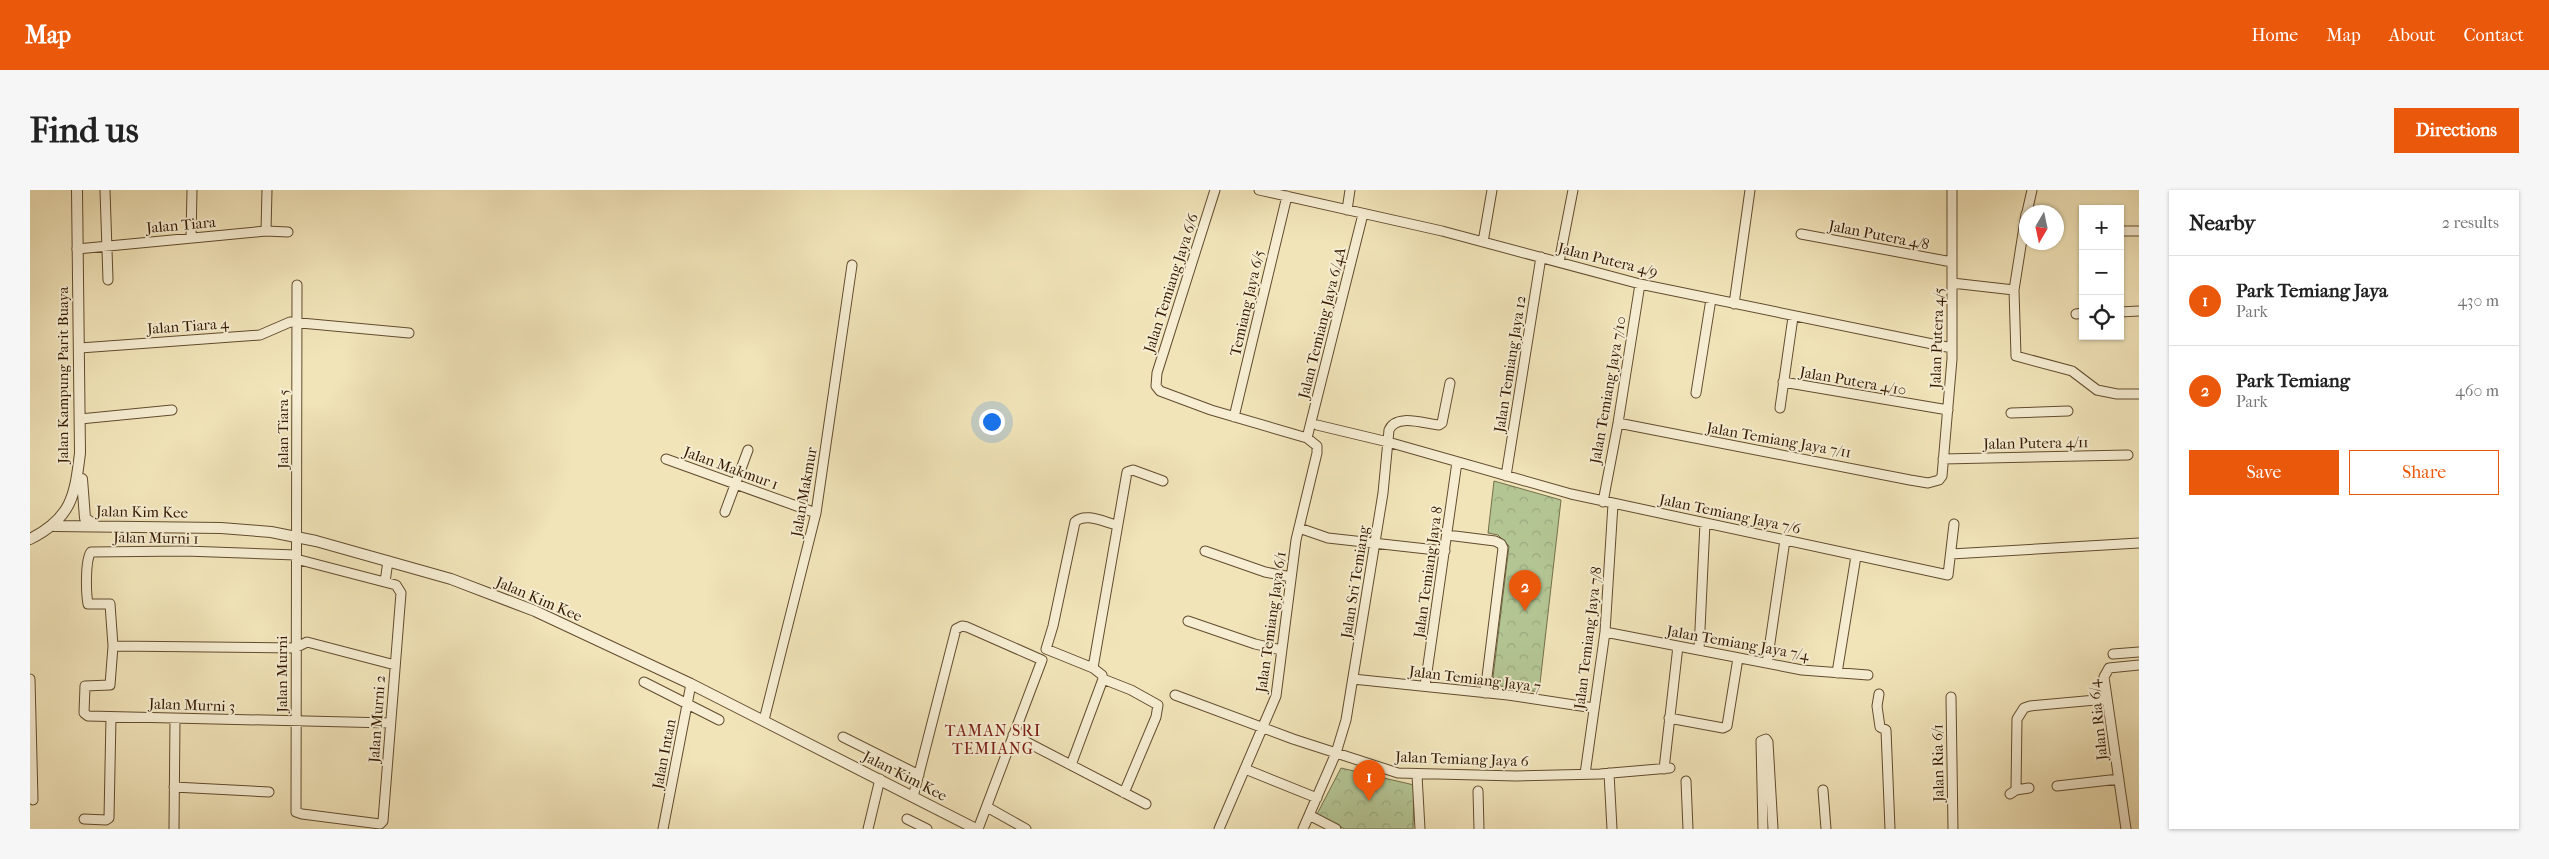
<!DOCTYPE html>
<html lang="en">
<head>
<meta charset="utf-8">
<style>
	body { margin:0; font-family:"IM FELL French Canon",serif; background:#f6f6f6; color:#222 }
	.controls { position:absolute; right:15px; top:15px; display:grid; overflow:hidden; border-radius:0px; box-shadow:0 1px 4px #0004 }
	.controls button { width:45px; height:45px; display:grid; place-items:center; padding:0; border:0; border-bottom:1px solid #e0e0e0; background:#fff; color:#222; font:25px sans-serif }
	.compass { position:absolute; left:1989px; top:15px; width:45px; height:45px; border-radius:50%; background:#fff; box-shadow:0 1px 4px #0004; rotate:189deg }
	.you { position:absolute; left:961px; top:231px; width:18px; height:18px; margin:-12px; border:4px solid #fff; border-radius:50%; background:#1a73e8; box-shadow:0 0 0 8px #1a73e833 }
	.badge { display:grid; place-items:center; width:32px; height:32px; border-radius:50%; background:#ea580c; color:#fff; font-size:16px; font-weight:700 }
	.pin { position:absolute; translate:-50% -41px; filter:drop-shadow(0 1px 2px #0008) }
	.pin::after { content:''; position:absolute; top:26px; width:18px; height:15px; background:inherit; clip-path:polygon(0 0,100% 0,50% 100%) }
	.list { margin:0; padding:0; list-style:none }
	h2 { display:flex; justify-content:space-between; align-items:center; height:65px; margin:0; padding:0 20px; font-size:21px }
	h2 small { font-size:16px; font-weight:400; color:#767676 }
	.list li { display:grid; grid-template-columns:32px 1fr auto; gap:15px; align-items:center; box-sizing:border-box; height:90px; padding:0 20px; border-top:1px solid #e0e0e0 }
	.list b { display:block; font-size:19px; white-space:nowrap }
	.list p { margin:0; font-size:16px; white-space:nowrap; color:#767676 }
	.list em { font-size:16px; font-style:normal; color:#767676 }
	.actions { display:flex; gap:10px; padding:15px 20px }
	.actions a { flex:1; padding:11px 0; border:1px solid #ea580c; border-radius:0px; text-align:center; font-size:18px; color:#ea580c }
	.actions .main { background:#ea580c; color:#fff }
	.icon { flex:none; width:28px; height:28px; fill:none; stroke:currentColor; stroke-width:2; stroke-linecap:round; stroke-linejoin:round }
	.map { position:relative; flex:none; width:2109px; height:639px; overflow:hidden; border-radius:0px }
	header { display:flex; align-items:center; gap:30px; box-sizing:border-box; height:70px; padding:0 25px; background:#ea580c; color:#fff }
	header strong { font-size:24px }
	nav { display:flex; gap:28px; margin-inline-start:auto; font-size:18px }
	.intro { display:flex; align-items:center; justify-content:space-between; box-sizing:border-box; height:120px; padding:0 30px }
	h1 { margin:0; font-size:35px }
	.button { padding:12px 22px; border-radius:0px; background:#ea580c; color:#fff; font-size:18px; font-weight:700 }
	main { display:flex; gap:30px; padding:0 30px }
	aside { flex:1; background:#fff; border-radius:0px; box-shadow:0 1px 4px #0004 }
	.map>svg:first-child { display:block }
</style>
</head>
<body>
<header>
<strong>Map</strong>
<nav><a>Home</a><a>Map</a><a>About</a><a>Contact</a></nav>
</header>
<div class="intro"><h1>Find us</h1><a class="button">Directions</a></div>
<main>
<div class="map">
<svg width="2109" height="639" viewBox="0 0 2109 639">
	<defs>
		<pattern id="forest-crowns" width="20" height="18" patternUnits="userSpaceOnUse" patternTransform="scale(1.25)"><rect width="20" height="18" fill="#b4c594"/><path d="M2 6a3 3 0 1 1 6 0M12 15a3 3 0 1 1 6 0" fill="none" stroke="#9ba97e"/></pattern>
	</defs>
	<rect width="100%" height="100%" fill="#f1e4b9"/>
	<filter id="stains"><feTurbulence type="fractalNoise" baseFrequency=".004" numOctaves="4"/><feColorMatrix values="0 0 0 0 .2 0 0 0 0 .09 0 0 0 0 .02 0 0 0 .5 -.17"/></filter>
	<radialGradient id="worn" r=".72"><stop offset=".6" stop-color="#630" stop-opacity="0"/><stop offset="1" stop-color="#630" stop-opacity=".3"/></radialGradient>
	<path fill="url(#forest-crowns)" stroke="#746f4a" d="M 1464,291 L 1531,310 L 1509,502 L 1470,496 L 1463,487 L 1479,356 L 1468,345 L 1458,343 Z
		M 1311,578 L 1384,595 L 1383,639 L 1315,639 L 1286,626 Z"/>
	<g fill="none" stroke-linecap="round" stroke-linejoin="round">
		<defs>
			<path id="minor" d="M 75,0 L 78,90
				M 1185,0 L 1127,183 L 1126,196 L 1130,201 L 1181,220 L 1277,248 L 1287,256 L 1287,263 L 1266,350 L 1246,506 L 1189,639
				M 1229,0 L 1412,41 L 1610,94 L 1922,158
				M 1317,20 L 1320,0
				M 1997,22 L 2002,0
				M 1996,24 L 1984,100 L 1986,166 L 2042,181 L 2067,200 L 2087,204 L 2109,204
				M 236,41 L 237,0
				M 2090,41 L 2109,41
				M 1771,44 L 1922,72
				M 161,48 L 162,0
				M 1453,52 L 1462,0
				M 47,59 L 236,41 L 258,42
				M 1529,72 L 1543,0
				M 1922,93 L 1984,100
				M 1704,114 L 1720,0
				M 2090,122 L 2109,121
				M 2046,124 L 2053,123
				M 50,158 L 230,145 L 260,132 L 379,143
				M 1753,192 L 1918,220
				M 1666,203 L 1681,109
				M 1750,218 L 1763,127
				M 1981,223 L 2038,221
				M 1204,227 L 1257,6
				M 50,229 L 142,220
				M 1588,233 L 1880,290 L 1898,293 L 1909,290 L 1912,286 L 1922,169 L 1922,0
				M 1287,235 L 1358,252 L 1541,304 L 1918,385 L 1924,334
				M 1277,248 L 1333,24
				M 636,269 L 786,323
				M 1913,269 L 2098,265
				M 1476,286 L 1511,67
				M 1573,312 L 1588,233 L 1610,94
				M 695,322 L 718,260
				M 1269,338 L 1298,348 L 1415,361
				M 1417,345 L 1465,351 L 1471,354 L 1473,358 L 1455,503
				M 1175,361 L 1235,382 L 1261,387
				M 1921,364 L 2109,353
				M 266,365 L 155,361 L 61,362 C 55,370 56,403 58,414 L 80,414 L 83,456 L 80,495 L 55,496 L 54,523 L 58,526 L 360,533
				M 266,369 L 366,395 L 371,403 L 353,631 L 350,634 L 272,624 L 266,622 L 267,95
				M 355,392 L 358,371
				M 1158,431 L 1225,454 L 1251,460
				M 1575,442 L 1772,480 L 1838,485
				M 83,456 L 265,458 L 277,452 L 365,475
				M 1669,460 L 1675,333
				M 2083,464 L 2109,462
				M 1737,473 L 1755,350
				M 1063,478 L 1016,459 L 1023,436 L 1045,332 C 1055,322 1074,332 1087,335
				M 1807,483 L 1826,366
				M 0,489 L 3,610
				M 1073,489 L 1072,485 L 1063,478 L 1064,472 L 1097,282 L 1103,280 L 1133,291
				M 1073,489 L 1101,500 L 1128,515 L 1126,527 L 1094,603
				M 1323,489 L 1478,505 L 1564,518
				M 614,492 L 689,530
				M 1395,496 L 1427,272
				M 1849,504 L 1847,516 L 1850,537 L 1856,540 L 1860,639
				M 1145,505 L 1263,549 L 1368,583 L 1486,586 L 1570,584 L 1640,578
				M 1921,507 L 1923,639
				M 1639,528 L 1693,538 L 1697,536 L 1708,468
				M 734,530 L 786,323 L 822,75
				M 983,545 L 1116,614
				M 813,547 L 889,585
				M 1041,575 L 1073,489
				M 1215,579 L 1287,608
				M 1634,579 L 1648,456
				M 1579,583 L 1582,639
				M 1555,584 L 1575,442 L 1583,314
				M 1387,585 L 1390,639
				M 1656,591 L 1658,639
				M 2027,596 L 2089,589
				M 144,597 L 239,602
				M 1793,600 L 1796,639
				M 1986,600 L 1987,529 L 1994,518 L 2000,516 L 2077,509
				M 1448,601 L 1449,639
				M 1980,604 L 1986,600 L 1999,598
				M 883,607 L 926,439 L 932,436 L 937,437 L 1012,470 L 948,639
				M 957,617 L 996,639
				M 1279,625 L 1306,639
				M 54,629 L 76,630 L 79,628 L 81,527
				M 877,629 L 897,639
				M 144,639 L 145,529
				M 633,639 L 661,494
				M 838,639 L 850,589
				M 1273,639 L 1306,563 L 1316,530 L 1353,303 L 1359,240 C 1366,223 1395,234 1409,235 L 1412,233 L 1420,193
				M 1733,639 L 1731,551 L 1736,549 L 1738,552 L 1743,639
				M 2096,639 L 2074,487 L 2079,478 L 2109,475"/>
			<path id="tertiary" d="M 52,289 L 55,328 L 66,336
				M 24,336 L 191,338 L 241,342 L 286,351 L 421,389 L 505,421 L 661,494 L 946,639
				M 0,349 C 42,328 45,305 50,263 L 47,0"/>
		</defs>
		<use href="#minor" stroke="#624c2e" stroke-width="11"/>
		<use href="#tertiary" stroke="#624c2e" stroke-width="12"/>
		<use href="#minor" stroke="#f6edd2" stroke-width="9"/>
		<use href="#tertiary" stroke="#f6edd2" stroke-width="10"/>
	</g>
	<g text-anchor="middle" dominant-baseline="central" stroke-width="4" stroke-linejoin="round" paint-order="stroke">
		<g font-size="15" fill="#331900" stroke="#f6edd2">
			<text transform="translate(151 35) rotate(-5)">Jalan Tiara</text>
			<text transform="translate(1849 45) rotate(11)">Jalan Putera 4/8</text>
			<text transform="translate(1578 70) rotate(14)">Jalan Putera 4/9</text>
			<text transform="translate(1141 93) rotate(-72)">Jalan Temiang Jaya 6/6</text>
			<text transform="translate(1217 113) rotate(-77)">Temiang Jaya 6/5</text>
			<text transform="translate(1292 133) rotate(-76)">Jalan Temiang Jaya 6/4A</text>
			<text transform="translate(158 136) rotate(-4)">Jalan Tiara 4</text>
			<text transform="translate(1907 148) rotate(-88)">Jalan Putera 4/5</text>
			<text transform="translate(1480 174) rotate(-81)">Jalan Temiang Jaya 12</text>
			<text transform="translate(33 185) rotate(-90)">Jalan Kampung Parit Buaya</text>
			<text transform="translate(1823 191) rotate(10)">Jalan Putera 4/10</text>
			<text transform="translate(1578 200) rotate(-80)">Jalan Temiang Jaya 7/10</text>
			<text transform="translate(253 239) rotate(-90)">Jalan Tiara 5</text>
			<text transform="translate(1749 250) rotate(10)">Jalan Temiang Jaya 7/11</text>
			<text transform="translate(2006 253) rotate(-1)">Jalan Putera 4/11</text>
			<text transform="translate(701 278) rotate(20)">Jalan Makmur 1</text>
			<text transform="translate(774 302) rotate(-80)">Jalan Makmur</text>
			<text transform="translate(112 322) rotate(1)">Jalan Kim Kee</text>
			<text transform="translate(1700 324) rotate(12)">Jalan Temiang Jaya 7/6</text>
			<text transform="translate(126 348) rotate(1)">Jalan Murni 1</text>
			<text transform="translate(1398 382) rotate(-82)">Jalan Temiang Jaya 8</text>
			<text transform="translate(1325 392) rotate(-81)">Jalan Sri Temiang</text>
			<text transform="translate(509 409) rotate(23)">Jalan Kim Kee</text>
			<text transform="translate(1241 432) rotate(-82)">Jalan Temiang Jaya 6/1</text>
			<text transform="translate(1558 448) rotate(-83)">Jalan Temiang Jaya 7/8</text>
			<text transform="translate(1708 453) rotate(10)">Jalan Temiang Jaya 7/4</text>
			<text transform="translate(252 484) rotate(-90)">Jalan Murni</text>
			<text transform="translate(1445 489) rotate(7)">Jalan Temiang Jaya 7</text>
			<text transform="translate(162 515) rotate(2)">Jalan Murni 3</text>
			<text transform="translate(347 529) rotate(-86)">Jalan Murni 2</text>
			<text transform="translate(2068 530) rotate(-96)">Jalan Ria 6/4</text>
			<text transform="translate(634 564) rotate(-79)">Jalan Intan</text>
			<text transform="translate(1432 569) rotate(2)">Jalan Temiang Jaya 6</text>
			<text transform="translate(1908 573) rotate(-91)">Jalan Ria 6/1</text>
			<text transform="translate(875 586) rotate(27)">Jalan Kim Kee</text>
		</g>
		<g font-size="16" letter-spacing="1" fill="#7a1f14" stroke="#f6edd2">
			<text x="963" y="540">TAMAN SRI<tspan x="963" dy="18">TEMIANG</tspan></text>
		</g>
	</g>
	<rect width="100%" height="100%" filter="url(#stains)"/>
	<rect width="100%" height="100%" fill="url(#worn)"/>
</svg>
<div class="controls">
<button>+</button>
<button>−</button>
<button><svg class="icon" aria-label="locate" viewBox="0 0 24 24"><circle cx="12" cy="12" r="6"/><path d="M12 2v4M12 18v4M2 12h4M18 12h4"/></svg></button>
</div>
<svg class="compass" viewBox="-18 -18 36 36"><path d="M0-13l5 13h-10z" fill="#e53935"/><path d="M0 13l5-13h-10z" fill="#767676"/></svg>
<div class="you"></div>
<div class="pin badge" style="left:1339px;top:611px">1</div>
<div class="pin badge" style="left:1495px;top:421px">2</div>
</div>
<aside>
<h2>Nearby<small>2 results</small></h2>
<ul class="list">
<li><span class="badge">1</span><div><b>Park Temiang Jaya</b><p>Park</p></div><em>430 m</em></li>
<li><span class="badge">2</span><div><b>Park Temiang</b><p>Park</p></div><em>460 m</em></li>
</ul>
<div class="actions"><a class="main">Save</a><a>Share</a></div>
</aside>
</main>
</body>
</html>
